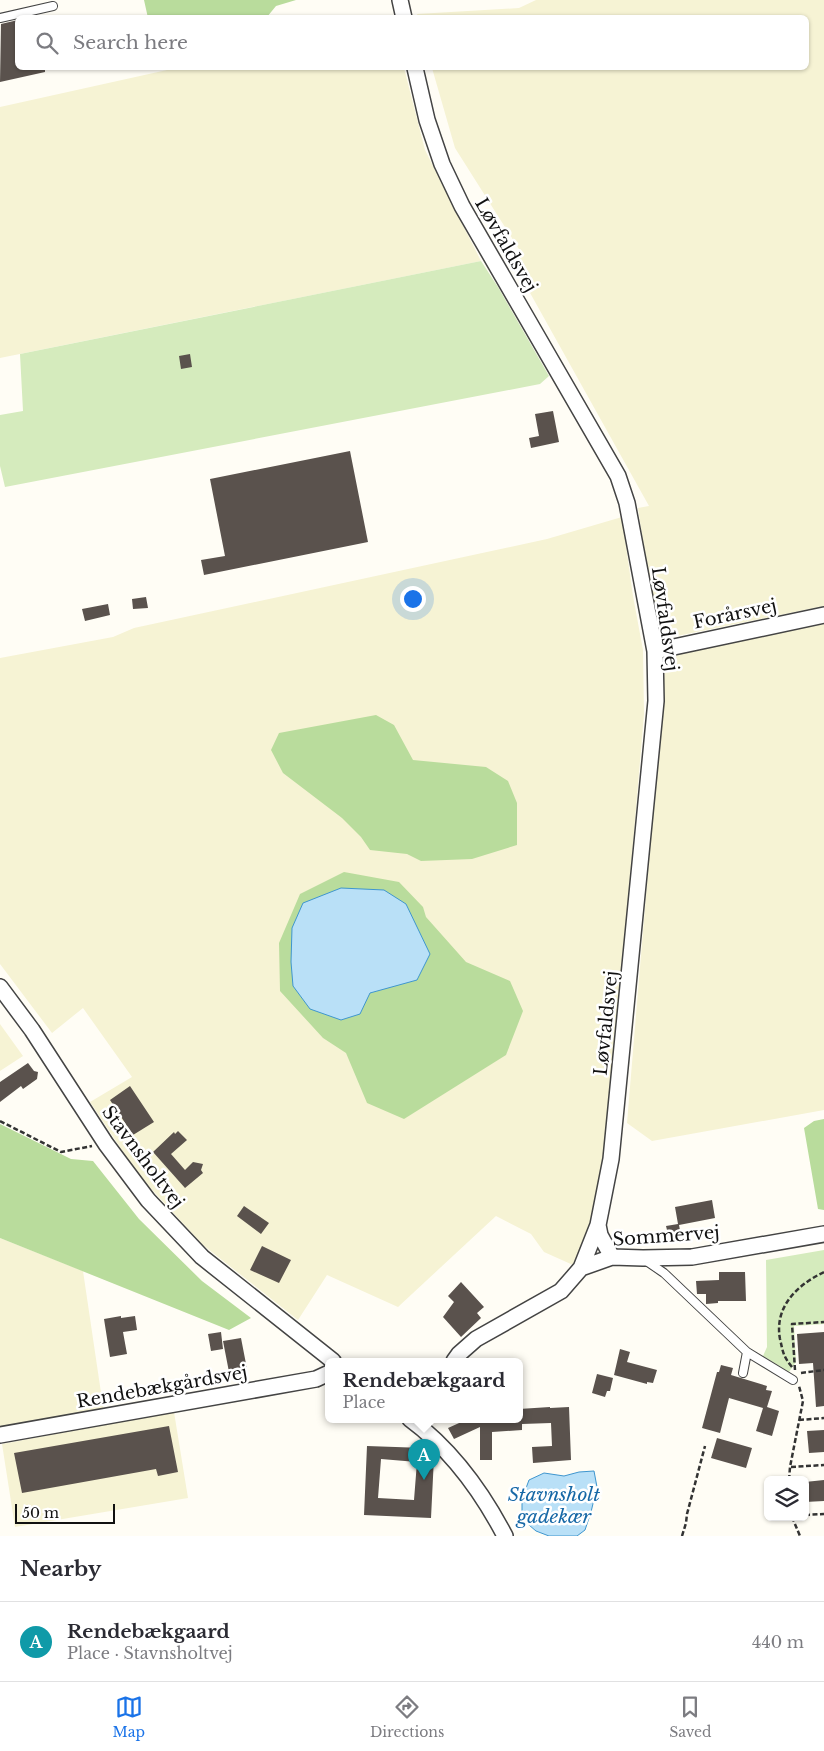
<!DOCTYPE html>
<html lang="en">
<head>
<meta charset="utf-8">
<style>
	body { margin:0; font-family:"Libre Baskerville",serif; background:#f2f2f3; color:#2b2b33 }
	.controls { position:absolute; right:15px; bottom:15px; display:grid; overflow:hidden; border-radius:8px; box-shadow:0 1px 4px #0004 }
	.controls button { width:45px; height:45px; display:grid; place-items:center; padding:0; border:0; border-bottom:1px solid #e1e1e2; background:#fff; color:#2b2b33; font:25px sans-serif }
	.scale { position:absolute; left:15px; bottom:12px; width:100px; box-sizing:border-box; padding-left:5px; border:2px solid #111; border-top:0; font-size:14px; line-height:18px; white-space:nowrap; color:#111; -webkit-text-stroke:4px #fff; paint-order:stroke }
	.you { position:absolute; left:412px; top:598px; width:18px; height:18px; margin:-12px; border:4px solid #fff; border-radius:50%; background:#1a73e8; box-shadow:0 0 0 8px #1a73e833 }
	.badge { display:grid; place-items:center; width:32px; height:32px; border-radius:50%; background:#1a73e8; color:#fff; font-size:16px; font-weight:700 }
	.pin { position:absolute; translate:-50% -41px; filter:drop-shadow(0 1px 2px #0008) }
	.pin::after { content:''; position:absolute; top:26px; width:18px; height:15px; background:inherit; clip-path:polygon(0 0,100% 0,50% 100%) }
	.popup { position:absolute; left:325px; top:1358px; width:198px; height:65px; box-sizing:border-box; display:grid; place-content:center; border-radius:8px; background:#fff; filter:drop-shadow(0 1px 4px #0005); font-size:16px; white-space:nowrap; color:#7c7c81 }
	.popup b { font-size:19px; color:#2b2b33 }
	.popup::after { content:''; position:absolute; left:50%; top:100%; margin-left:-10px; border:10px solid transparent; border-top-color:#fff }
	.list { margin:0; padding:0; list-style:none }
	h2 { display:flex; justify-content:space-between; align-items:center; height:65px; margin:0; padding:0 20px; font-size:21px }
	h2 small { font-size:16px; font-weight:400; color:#7c7c81 }
	.list li { display:grid; grid-template-columns:32px 1fr auto; gap:15px; align-items:center; box-sizing:border-box; height:80px; padding:0 20px; border-top:1px solid #e1e1e2 }
	.list b { display:block; font-size:19px; white-space:nowrap }
	.list p { margin:0; font-size:16px; white-space:nowrap; color:#7c7c81 }
	.list em { font-size:16px; font-style:normal; color:#7c7c81 }
	.icon { flex:none; width:28px; height:28px; fill:none; stroke:currentColor; stroke-width:2; stroke-linecap:round; stroke-linejoin:round }
	.map { position:relative; flex:none; width:824px; height:1536px; overflow:hidden }
	.search { position:absolute; background:#fff; box-shadow:0 1px 4px #0004; left:15px; right:15px; top:15px; height:55px; display:flex; align-items:center; gap:12px; box-sizing:border-box; padding:0 18px; border-radius:8px; color:#7c7c81; font-size:19px }
	.sheet { height:145px; background:#fff }
	nav { display:flex; justify-content:space-around; align-items:center; box-sizing:border-box; height:70px; border-top:1px solid #e1e1e2; background:#fff; font-size:14px; color:#7c7c81 }
	nav a { display:grid; justify-items:center; gap:2px }
	nav .on { color:#1a73e8 }
	.map>svg:first-child { display:block }
</style>
</head>
<body>
<div class="map">
<svg width="824" height="1536" viewBox="0 0 824 1536">
	<rect width="100%" height="100%" fill="#fffdf5"/>
	<path fill="#f6f3d4" d="M 536,0 L 824,0 L 824,606 L 667,638 L 659,632 L 655,624 L 638,508 L 649,506 L 510,257 L 522,254 L 455,148 L 432,68 L 806,68 L 806,18 L 418,18 L 417,14 L 519,8 Z
		M 176,68 L 404,68 L 425,150 L 481,261 L 0,358 L 0,107 Z
		M 622,517 L 633,596 L 643,650 L 644,714 L 608,1139 L 592,1216 L 582,1244 L 573,1265 L 544,1252 L 531,1234 L 496,1216 L 398,1307 L 327,1275 L 298,1320 L 203,1245 L 142,1179 L 129,1161 L 90,1102 L 132,1077 L 83,1008 L 52,1033 L 0,964 L 0,658 L 113,637 L 134,628 L 547,539 Z
		M 824,624 L 824,1110 L 652,1141 L 627,1123 L 665,668 L 680,652 Z
		M 0,1024 L 23,1056 L 0,1071 Z
		M 0,1238 L 83,1271 L 104,1413 L 0,1430 Z
		M 174,1412 L 188,1498 L 15,1527 L 2,1444 Z"/>
	<path fill="#d5ebbd" d="M 481,261 L 498,287 L 549,376 L 540,384 L 5,487 L 0,466 L 0,415 L 23,411 L 20,354 Z
		M 824,1250 L 824,1324 L 794,1326 L 796,1362 L 789,1372 L 763,1356 L 767,1347 L 766,1260 Z"/>
	<path fill="#b9dc9c" d="M 144,0 L 296,0 L 276,6 L 267,17 L 148,18 Z
		M 376,715 L 394,725 L 413,760 L 486,767 L 508,781 L 517,803 L 517,845 L 472,859 L 421,861 L 407,854 L 370,850 L 361,837 L 342,818 L 283,773 L 271,750 L 279,733 Z
		M 344,872 L 399,882 L 423,907 L 426,917 L 466,962 L 510,981 L 523,1011 L 506,1055 L 404,1119 L 367,1103 L 346,1053 L 323,1038 L 280,991 L 279,943 L 300,894 Z
		M 824,1119 L 824,1210 L 818,1209 L 804,1128 L 814,1121 Z
		M 0,1124 L 71,1159 L 93,1161 L 139,1219 L 202,1281 L 251,1318 L 229,1330 L 0,1238 Z"/>
	<path fill="#b9e0f7" stroke="#3f96cf" d="M 341,888 L 384,890 L 406,904 L 430,954 L 417,980 L 370,993 L 360,1014 L 341,1020 L 310,1009 L 293,986 L 291,962 L 292,928 L 303,903 Z
		M 594,1471 L 597,1487 L 591,1512 L 585,1530 L 577,1536 L 549,1536 L 536,1531 L 522,1519 L 522,1499 L 529,1480 L 544,1473 L 564,1476 L 579,1472 Z"/>
	<path fill="#5a524d" fill-rule="evenodd" d="M 18,20 L 18,68 L 45,68 L 45,72 L 0,82 L 1,24 Z
		M 190,354 L 192,367 L 181,369 L 179,356 Z
		M 553,411 L 559,442 L 531,448 L 529,438 L 539,436 L 535,414 Z
		M 350,451 L 368,542 L 204,575 L 201,560 L 225,556 L 210,479 Z
		M 146,597 L 148,608 L 133,609 L 132,599 Z
		M 108,604 L 110,615 L 85,621 L 82,609 Z
		M 28,1063 L 34,1071 L 38,1072 L 37,1079 L 23,1089 L 21,1086 L 0,1102 L 0,1082 Z
		M 130,1086 L 154,1122 L 133,1135 L 110,1100 Z
		M 178,1131 L 187,1140 L 171,1154 L 185,1170 L 193,1162 L 203,1164 L 201,1170 L 203,1173 L 185,1188 L 153,1152 L 174,1132 L 175,1134 Z
		M 712,1200 L 715,1218 L 679,1225 L 681,1236 L 669,1238 L 666,1226 L 678,1224 L 675,1207 Z
		M 244,1206 L 269,1223 L 261,1234 L 237,1216 Z
		M 262,1246 L 291,1260 L 279,1283 L 250,1270 Z
		M 719,1272 L 745,1272 L 746,1301 L 718,1301 L 718,1303 L 706,1304 L 706,1294 L 697,1294 L 696,1281 L 719,1280 Z
		M 461,1282 L 484,1307 L 477,1313 L 481,1318 L 461,1337 L 443,1317 L 454,1302 L 448,1296 Z
		M 121,1316 L 121,1318 L 135,1316 L 137,1330 L 123,1332 L 127,1354 L 110,1357 L 104,1319 Z
		M 221,1332 L 223,1349 L 211,1351 L 208,1334 Z
		M 824,1332 L 824,1406 L 816,1407 L 813,1363 L 799,1364 L 797,1334 Z
		M 241,1338 L 247,1369 L 229,1372 L 223,1341 Z
		M 620,1349 L 630,1352 L 627,1362 L 657,1370 L 653,1383 L 647,1382 L 647,1384 L 614,1375 Z
		M 721,1365 L 733,1368 L 731,1375 L 767,1386 L 766,1390 L 772,1391 L 767,1407 L 779,1411 L 772,1436 L 756,1431 L 763,1408 L 729,1398 L 720,1433 L 702,1428 L 717,1372 L 719,1372 Z
		M 597,1374 L 613,1378 L 610,1391 L 607,1391 L 605,1397 L 592,1393 Z
		M 550,1407 L 550,1408 L 569,1407 L 571,1460 L 533,1463 L 532,1447 L 552,1446 L 551,1423 L 522,1424 L 522,1430 L 492,1432 L 492,1460 L 480,1460 L 480,1427 L 454,1439 L 448,1428 L 468,1419 L 519,1419 L 519,1409 Z
		M 169,1426 L 178,1472 L 158,1476 L 156,1469 L 22,1493 L 14,1453 Z
		M 824,1430 L 824,1452 L 809,1453 L 807,1431 Z
		M 717,1438 L 752,1448 L 746,1468 L 711,1458 Z
		M 367,1446 L 424,1448 L 434,1457 L 431,1518 L 364,1515 ZM 381,1459 L 417,1462 L 414,1500 L 378,1498 Z
		M 824,1480 L 824,1501 L 805,1502 L 805,1482 Z"/>
	<g fill="none" stroke-linecap="round" stroke-linejoin="round">
		<defs>
			<path id="service" d="M 0,18 L 53,6
				M 645,1260 L 664,1273 L 747,1352 L 793,1380
				M 743,1373 L 747,1352"/>
			<path id="minor" d="M 400,0 L 404,18
				M 415,68 L 427,120 L 442,164 L 462,206 L 618,476 L 627,503 L 655,651 L 656,701 L 611,1159 L 598,1225 L 581,1268
				M 655,651 L 824,615
				M 0,987 L 32,1030 L 106,1144 L 148,1200 L 202,1257 L 333,1361
				M 598,1225 L 600,1235 L 612,1257
				M 454,1361 L 459,1354 L 476,1339 L 561,1291 L 581,1268 L 612,1257 L 643,1258 L 692,1257 L 824,1234
				M 410,1419 C 452,1450 481,1490 505,1536
				M 0,1435 L 316,1379 L 329,1373"/>
		</defs>
		<use href="#service" stroke="#444" stroke-width="10"/>
		<use href="#minor" stroke="#444" stroke-width="18"/>
		<path stroke="#333" stroke-width="2.5" stroke-dasharray="5 2.5" stroke-linecap="butt" d="M 0,1121 L 61,1152 L 92,1146
			M 792,1367 C 783,1356 783,1352 780,1339 C 774,1307 797,1285 824,1272
			M 795,1370 L 792,1324 L 824,1322
			M 801,1373 L 824,1370
			M 799,1420 L 824,1418
			M 791,1467 L 824,1465
			M 789,1480 L 790,1467 L 803,1401 L 799,1386
			M 805,1515 L 824,1514
			M 792,1517 L 800,1536
			M 682,1536 L 686,1523 L 687,1514 L 705,1446"/>
		<use href="#service" stroke="#fff" stroke-width="8"/>
		<use href="#minor" stroke="#fff" stroke-width="15"/>
	</g>
	<g text-anchor="middle" dominant-baseline="central" stroke-width="5" stroke-linejoin="round" paint-order="stroke">
		<g font-size="18" fill="#111" stroke="#fff">
			<text transform="translate(506 245) rotate(60)">Løvfaldsvej</text>
			<text transform="translate(735 614) rotate(-12)">Forårsvej</text>
			<text transform="translate(665 619) rotate(82)">Løvfaldsvej</text>
			<text transform="translate(606 1023) rotate(-84)">Løvfaldsvej</text>
			<text transform="translate(143 1157) rotate(53)">Stavnsholtvej</text>
			<text transform="translate(666 1236) rotate(-4)">Sommervej</text>
			<text transform="translate(162 1387) rotate(-10)">Rendebækgårdsvej</text>
		</g>
		<g font-size="19" font-style="italic" fill="#1768a6" stroke="#fff">
			<text x="554" y="1494">Stavnsholt<tspan x="554" dy="22">gadekær</tspan></text>
		</g>
	</g>
</svg>
<div class="controls">
<button><svg class="icon" aria-label="layers" viewBox="0 0 24 24"><path d="M12 4l9 5-9 5-9-5zM3 14l9 5 9-5"/></svg></button>
</div>
<div class="scale">50 m</div>
<div class="you"></div>
<div class="pin badge" style="left:424px;top:1480px;background:#0f9aa8">A</div>
<div class="popup"><b>Rendebækgaard</b>Place</div>
<div class="search"><svg class="icon" aria-label="search" viewBox="0 0 24 24"><circle cx="10" cy="10" r="6"/><path d="M15 15l6 6"/></svg>Search here</div>
</div>
<section class="sheet">
<h2>Nearby<small></small></h2>
<ul class="list">
<li><span class="badge" style="background:#0f9aa8">A</span><div><b>Rendebækgaard</b><p>Place · Stavnsholtvej</p></div><em>440 m</em></li>
</ul>
</section>
<nav>
<a class="on"><svg class="icon" aria-label="map" viewBox="0 0 24 24"><path d="M3 6l6-2 6 2 6-2v14l-6 2-6-2-6 2zM9 4v14M15 6v14"/></svg>Map</a>
<a><svg class="icon" aria-label="directions" viewBox="0 0 24 24"><path d="M12 3l9 9-9 9-9-9zM9 14v-3h6M13 9l2 2-2 2"/></svg>Directions</a>
<a><svg class="icon" aria-label="saved" viewBox="0 0 24 24"><path d="M7 4h10v16l-5-4-5 4z"/></svg>Saved</a>
</nav>
</body>
</html>
